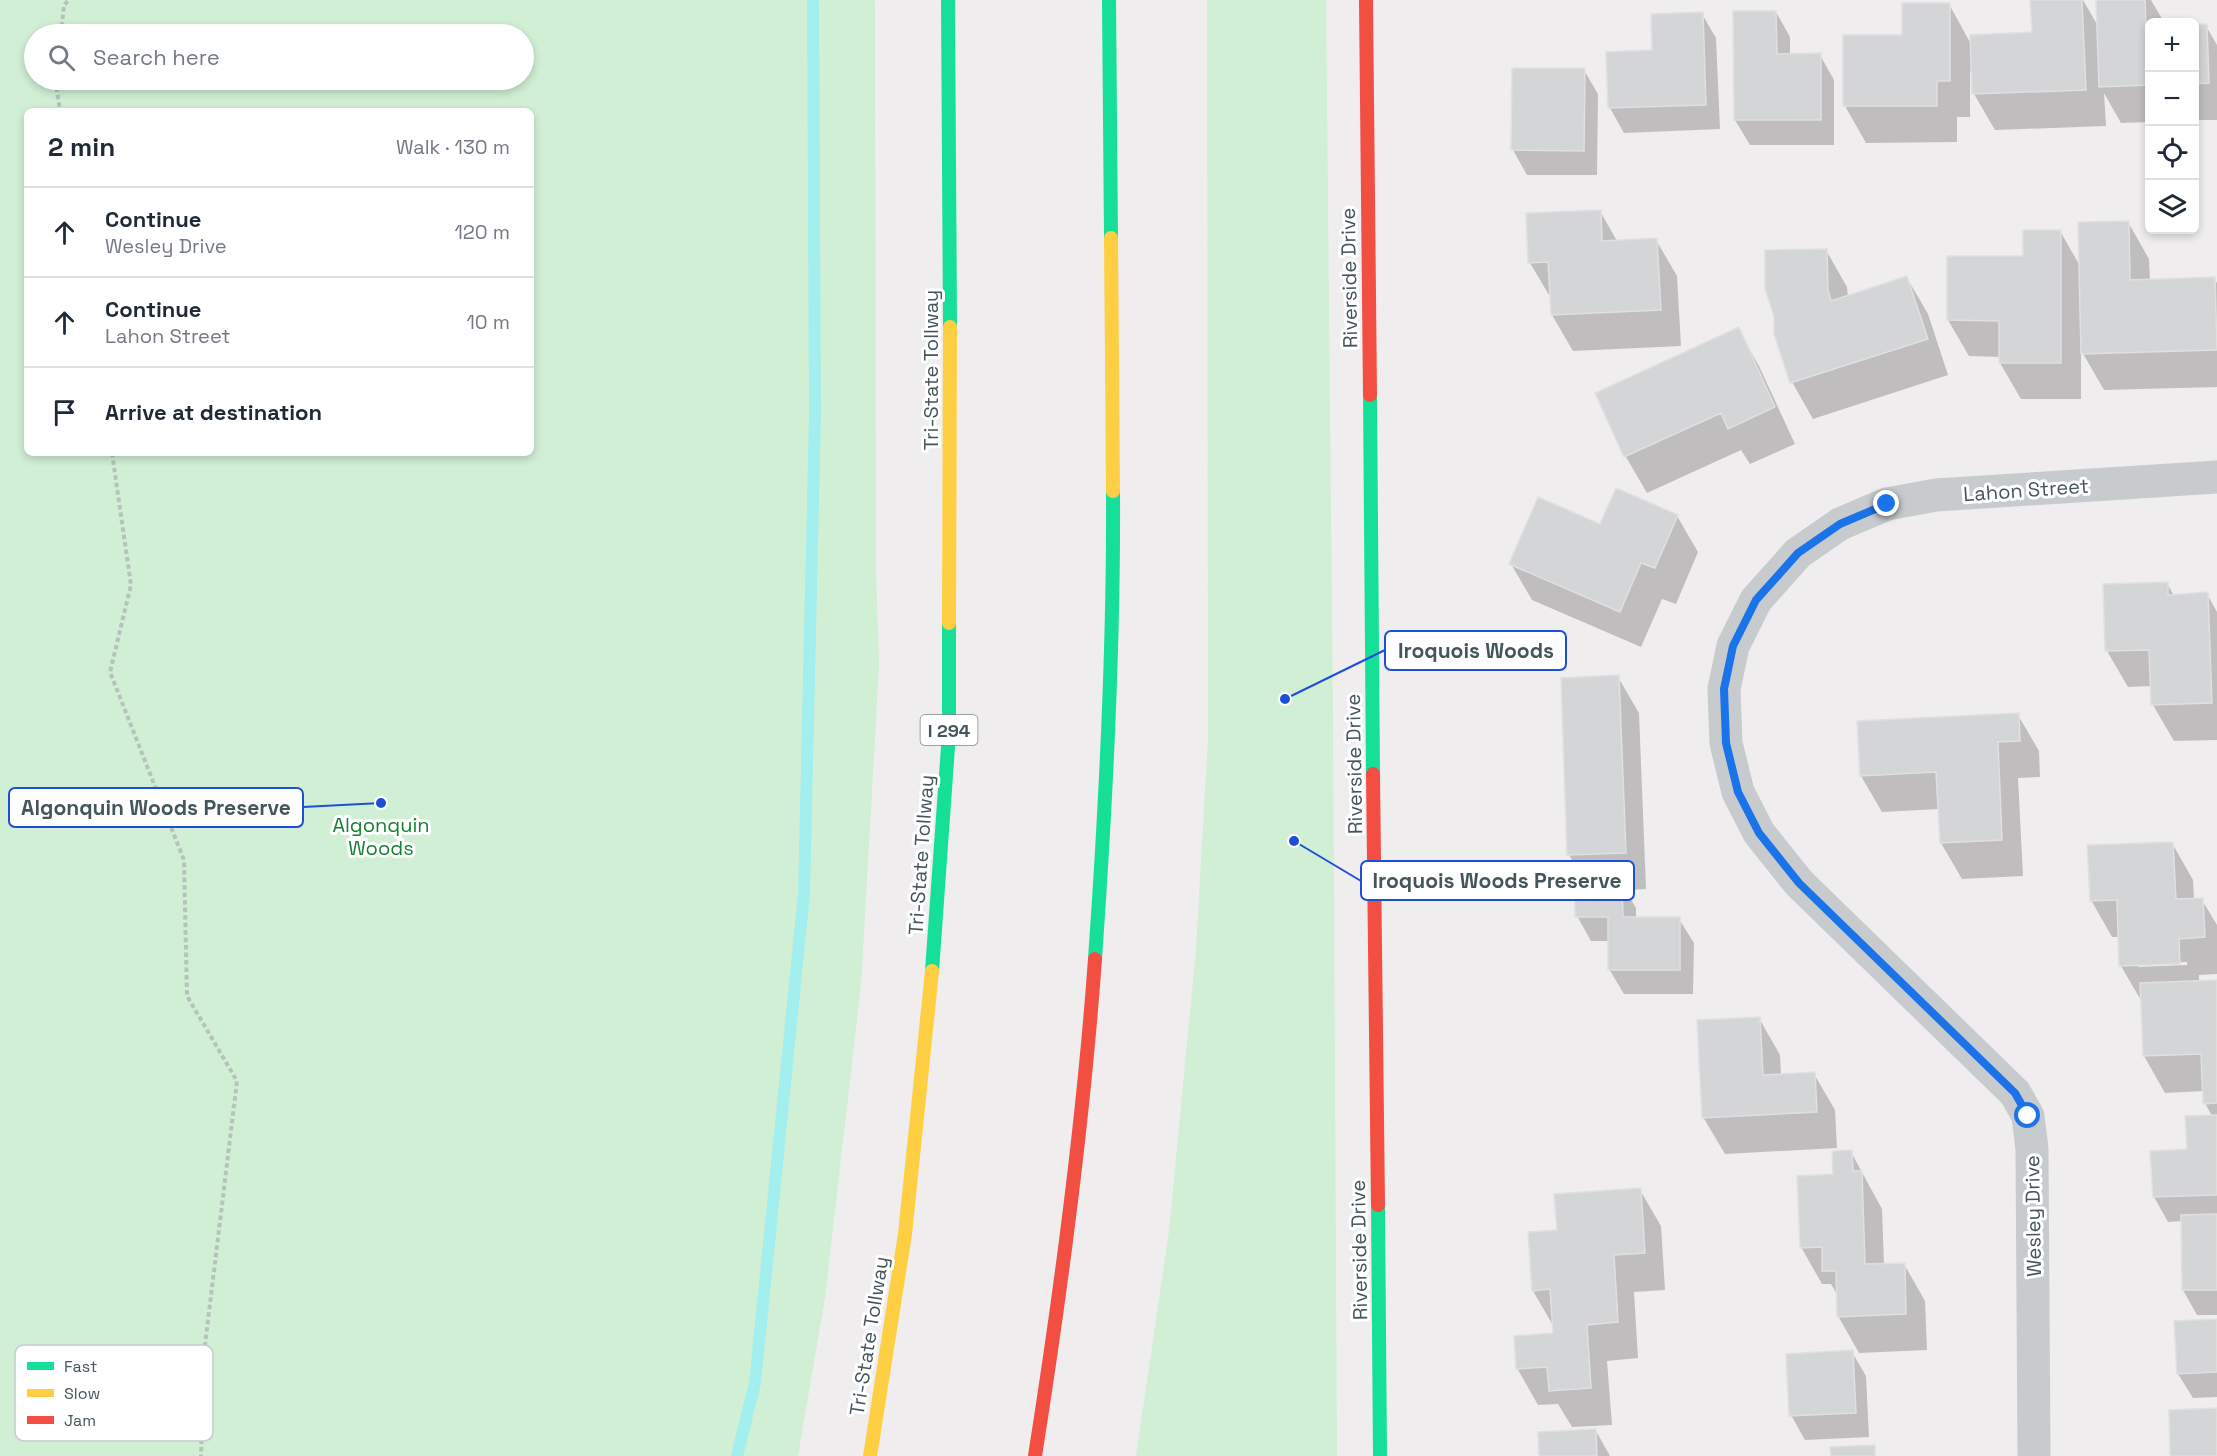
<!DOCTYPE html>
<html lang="en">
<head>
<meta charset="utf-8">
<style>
	body { margin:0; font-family:"Space Grotesk",sans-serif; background:#f6f6f7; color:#1f2937 }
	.controls { position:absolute; right:18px; top:18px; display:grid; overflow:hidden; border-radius:9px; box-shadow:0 3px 9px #0003 }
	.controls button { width:54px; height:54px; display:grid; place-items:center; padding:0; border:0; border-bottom:2px solid #e0e1e3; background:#fff; color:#1f2937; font:30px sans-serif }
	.stop { position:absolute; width:18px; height:18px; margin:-14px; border:4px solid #1a73e8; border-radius:50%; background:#fff }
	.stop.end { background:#1a73e8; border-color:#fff; box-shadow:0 2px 6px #0008 }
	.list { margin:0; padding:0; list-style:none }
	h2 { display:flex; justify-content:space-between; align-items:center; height:78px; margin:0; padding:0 24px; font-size:26px }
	h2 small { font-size:20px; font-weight:400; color:#747a83 }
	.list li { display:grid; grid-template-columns:39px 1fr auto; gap:18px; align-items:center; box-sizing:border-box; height:90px; padding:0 24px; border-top:2px solid #e0e1e3 }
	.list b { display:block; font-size:22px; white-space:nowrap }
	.list p { margin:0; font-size:20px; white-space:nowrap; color:#747a83 }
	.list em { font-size:20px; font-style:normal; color:#747a83 }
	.icon { flex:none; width:33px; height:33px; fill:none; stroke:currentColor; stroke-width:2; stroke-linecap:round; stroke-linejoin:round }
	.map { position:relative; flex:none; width:2217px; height:1456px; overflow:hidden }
	.search { position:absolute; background:#fff; box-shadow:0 3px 9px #0003; left:24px; top:24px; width:510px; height:66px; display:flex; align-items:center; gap:15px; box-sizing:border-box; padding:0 21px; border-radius:33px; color:#747a83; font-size:22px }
	.panel { position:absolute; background:#fff; box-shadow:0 3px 9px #0003; left:24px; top:108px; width:510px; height:348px; border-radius:9px }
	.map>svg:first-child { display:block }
</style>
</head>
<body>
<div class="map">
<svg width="2217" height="1456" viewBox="0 0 2217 1456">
	<rect width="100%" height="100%" fill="#efedee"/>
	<path fill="#d1efd5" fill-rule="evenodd" d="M 0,0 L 875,0 L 876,567 L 879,664 L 875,739 L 861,985 L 825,1298 L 798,1456 L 0,1456 ZM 34,34 L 524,34 L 524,80 L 34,80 ZM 27,111 L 531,111 L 531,453 L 27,453 Z
		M 1207,0 L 1326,0 L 1333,712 L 1337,1456 L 1136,1456 L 1169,1231 L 1196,949 L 1208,738 Z"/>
	<path fill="#0003" fill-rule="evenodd" d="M 2032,0 L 2083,0 L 2098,26 L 2097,0 L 2151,0 L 2164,22 L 2150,22 L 2150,122 L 2121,123 L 2104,93 L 2106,126 L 1995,130 L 1974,94 L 1973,71 L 1970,71 L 1970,117 L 1957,117 L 1957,142 L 1866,143 L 1845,106 L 1844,36 L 1903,37 L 1949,4 L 1971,44 L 2033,33 Z
		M 1776,12 L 1790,37 L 1790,55 L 1820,55 L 1834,80 L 1834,145 L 1750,145 L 1735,120 Z
		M 1702,14 L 1716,38 L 1720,129 L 1624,133 L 1610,108 L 1608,54 L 1653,52 Z
		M 2194,26 L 2206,26 L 2217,45 L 2217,120 L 2194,120 Z
		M 1584,70 L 1598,94 L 1597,175 L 1527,175 L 1513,150 Z
		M 1600,211 L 1617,241 L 1656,240 L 1677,276 L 1681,346 L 1573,351 L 1552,315 L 1552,300 L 1530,263 Z
		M 2128,222 L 2149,259 L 2150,281 L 2214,279 L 2217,283 L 2217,387 L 2104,390 L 2081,350 L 2081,399 L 2021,399 L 2000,363 L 2000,357 L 1969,356 L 1948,320 L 2060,231 L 2080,266 Z
		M 1826,250 L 1847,287 L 1848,297 L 1907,278 L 1928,314 L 1948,375 L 1813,419 L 1792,382 L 1775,315 Z
		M 1738,329 L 1759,366 L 1795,444 L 1750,464 L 1741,450 L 1647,493 L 1626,457 L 1597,394 Z
		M 1677,516 L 1698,552 L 1676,604 L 1662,599 L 1641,647 L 1532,600 L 1511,564 Z
		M 2167,583 L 2174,596 L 2207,594 L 2217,612 L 2217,740 L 2174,741 L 2153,705 L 2152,686 L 2128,687 L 2107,651 Z
		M 1618,677 L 1639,713 L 1646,889 L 1625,890 L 1636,908 L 1636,919 L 1679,919 L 1694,943 L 1693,994 L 1624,994 L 1609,969 L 1609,941 L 1591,941 L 1577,916 L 1586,884 L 1569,855 Z
		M 2018,715 L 2039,751 L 2040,777 L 2018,778 L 2023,876 L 1962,879 L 1941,843 L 1939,809 L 1882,812 L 1861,776 Z
		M 2172,843 L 2193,880 L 2194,900 L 2202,900 L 2217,925 L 2217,974 L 2199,975 L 2199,982 L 2217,982 L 2217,1315 L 2197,1315 L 2183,1290 L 2182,1221 L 2168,1222 L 2154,1197 L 2152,1153 L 2189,1151 L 2212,1116 L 2205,1103 L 2204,1091 L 2165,1093 L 2144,1056 L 2142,1002 L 2121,966 L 2120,937 L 2112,937 L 2091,900 ZM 2187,962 L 2187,965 L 2138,967 L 2138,964 Z
		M 1759,1018 L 1780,1055 L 1781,1075 L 1814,1074 L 1835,1110 L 1837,1148 L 1725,1154 L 1703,1117 Z
		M 1851,1152 L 1882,1209 L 1884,1265 L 1904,1264 L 1925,1301 L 1927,1350 L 1859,1353 L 1838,1316 L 1838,1296 L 1831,1284 L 1822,1284 L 1801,1247 L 1834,1176 Z
		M 1640,1190 L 1661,1226 L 1665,1290 L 1634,1292 L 1638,1358 L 1607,1361 L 1612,1425 L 1572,1427 L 1558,1404 L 1538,1405 L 1517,1368 L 1554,1334 L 1554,1327 L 1533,1291 L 1558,1232 Z
		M 2217,1321 L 2217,1397 L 2193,1398 L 2178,1374 Z
		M 1852,1352 L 1866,1376 L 1869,1437 L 1805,1440 L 1791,1415 Z
		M 1596,1431 L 1610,1456 L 1540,1456 Z"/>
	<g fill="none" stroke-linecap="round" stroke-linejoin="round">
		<path stroke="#a3eeee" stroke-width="12" d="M 737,1456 L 755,1383 L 804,894 L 815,414 L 813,0"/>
	</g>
	<path fill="#d4d5d7" stroke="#e0e0e1" stroke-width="1.5" d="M 2030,0 L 2082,0 L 2086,90 L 1972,94 L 1970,35 L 2032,32 Z
		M 2096,0 L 2145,0 L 2146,26 L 2150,26 L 2150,85 L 2099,87 Z
		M 1902,3 L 1950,3 L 1950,81 L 1937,81 L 1937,106 L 1843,106 L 1843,35 L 1902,35 Z
		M 1733,11 L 1776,11 L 1777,54 L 1821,53 L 1821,120 L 1734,120 Z
		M 1703,12 L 1706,105 L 1608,108 L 1606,52 L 1652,50 L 1651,14 Z
		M 2207,24 L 2209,83 L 2194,84 L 2194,25 Z
		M 1512,68 L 1585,68 L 1584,151 L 1511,150 Z
		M 1601,210 L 1602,241 L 1657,238 L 1661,310 L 1551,315 L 1548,262 L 1528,263 L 1526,213 Z
		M 2129,221 L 2130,280 L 2215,277 L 2217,350 L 2081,354 L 2078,222 Z
		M 2023,230 L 2061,230 L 2061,363 L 1999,363 L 1999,321 L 1947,320 L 1947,256 L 2023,256 Z
		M 1827,249 L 1828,290 L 1831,301 L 1907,276 L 1928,339 L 1790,383 L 1774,334 L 1774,316 L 1765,289 L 1765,250 Z
		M 1739,327 L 1775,407 L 1728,429 L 1721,413 L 1624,457 L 1595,393 Z
		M 1616,488 L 1678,515 L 1655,568 L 1641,563 L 1620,612 L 1509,564 L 1538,497 L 1600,524 Z
		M 2168,582 L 2168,595 L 2208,592 L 2212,703 L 2151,705 L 2149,650 L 2105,651 L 2103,584 Z
		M 1619,675 L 1626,853 L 1567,855 L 1561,678 Z
		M 2019,713 L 2020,741 L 1998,742 L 2002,840 L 1940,843 L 1936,772 L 1860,776 L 1857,721 Z
		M 2173,842 L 2176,899 L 2203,898 L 2205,937 L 2179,939 L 2180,964 L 2119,966 L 2117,900 L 2090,901 L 2087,845 Z
		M 1575,882 L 1622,882 L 1623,917 L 1680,917 L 1680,970 L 1608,970 L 1608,917 L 1575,917 Z
		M 2217,980 L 2217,1103 L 2203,1104 L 2201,1054 L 2143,1056 L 2140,983 Z
		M 1760,1017 L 1763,1075 L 1815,1072 L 1817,1112 L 1702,1118 L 1697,1020 Z
		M 2217,1115 L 2217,1195 L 2153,1197 L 2150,1151 L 2187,1149 L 2185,1116 Z
		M 1852,1150 L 1853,1171 L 1862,1171 L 1865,1264 L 1905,1263 L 1906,1314 L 1837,1317 L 1836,1271 L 1822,1271 L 1822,1247 L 1800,1248 L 1797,1176 L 1833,1174 L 1832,1151 Z
		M 1641,1188 L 1645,1253 L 1614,1255 L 1618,1322 L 1587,1325 L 1591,1388 L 1549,1391 L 1547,1367 L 1516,1369 L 1514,1336 L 1553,1333 L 1550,1289 L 1532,1291 L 1528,1232 L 1557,1230 L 1554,1194 Z
		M 2217,1214 L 2217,1290 L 2182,1290 L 2181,1215 Z
		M 2217,1319 L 2217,1372 L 2177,1374 L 2174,1321 Z
		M 1853,1350 L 1856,1413 L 1789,1416 L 1786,1354 Z
		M 2217,1408 L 2217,1456 L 2170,1456 L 2169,1410 Z
		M 1596,1429 L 1597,1456 L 1539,1456 L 1538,1432 Z
		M 1875,1445 L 1875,1456 L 1831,1456 L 1830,1447 Z"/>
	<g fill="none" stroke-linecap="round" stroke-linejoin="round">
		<path stroke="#b5c3bc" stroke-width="4" stroke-dasharray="4.5 3" stroke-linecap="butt" d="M 61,34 L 64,5 L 69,0
			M 58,80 L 57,91 L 60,111
			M 112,453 L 131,585 L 110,672 L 184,860 L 187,996 L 237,1081 L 205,1345 L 201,1456"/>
		<path stroke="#c7cbcd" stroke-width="33" d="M 2034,1456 L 2032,1149 L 2028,1116 L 2015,1093 L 1799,883 L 1759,833 L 1738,792 L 1726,743 L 1724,689 L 1733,646 L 1756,600 L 1798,553 L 1840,524 L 1887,504 L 1936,495 L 2217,477"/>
		<path stroke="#16e098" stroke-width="14" d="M 948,0 L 950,327
			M 1109,0 L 1111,238
			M 1370,395 L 1373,774
			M 1095,959 C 1106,803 1114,647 1113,491
			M 932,971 L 949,733 L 949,623
			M 1378,1205 L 1380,1456"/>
		<path stroke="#ffcf43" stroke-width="14" d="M 1111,238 L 1113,491
			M 949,623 L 950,327
			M 870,1456 L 905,1234 L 932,971"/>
		<path stroke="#f24e42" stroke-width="14" d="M 1366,0 L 1370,395
			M 1373,774 L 1378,1205
			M 1035,1456 C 1061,1291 1083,1126 1095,959"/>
	</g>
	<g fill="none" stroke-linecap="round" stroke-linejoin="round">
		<path stroke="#1a73e8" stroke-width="8" d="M 1887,504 L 1840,524 L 1798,553 L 1756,600 L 1733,646 L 1724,689 L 1726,743 L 1738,792 L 1759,833 L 1799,883 L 2015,1093 L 2028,1116"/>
	</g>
	<g text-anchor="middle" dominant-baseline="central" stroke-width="6" stroke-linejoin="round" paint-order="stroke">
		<rect fill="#fff" stroke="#7c888c" stroke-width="1.5" x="920.5" y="715" width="57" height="30" rx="4.5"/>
		<g font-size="18" font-weight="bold" fill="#44555b">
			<text x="949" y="730">I 294</text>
		</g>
		<g font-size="20" fill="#44555b" stroke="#fff">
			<text transform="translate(1349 278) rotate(-91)">Riverside Drive</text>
			<text transform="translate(931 370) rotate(-90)">Tri-State Tollway</text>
			<text transform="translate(2026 490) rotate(-4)">Lahon Street</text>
			<text transform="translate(1354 764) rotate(-91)">Riverside Drive</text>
			<text transform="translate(921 855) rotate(-86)">Tri-State Tollway</text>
			<text transform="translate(2033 1216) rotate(-91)">Wesley Drive</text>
			<text transform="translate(1359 1250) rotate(-91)">Riverside Drive</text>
			<text transform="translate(869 1336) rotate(-81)">Tri-State Tollway</text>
		</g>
		<g font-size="20" fill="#127f31" stroke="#fff">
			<text x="381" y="825">Algonquin<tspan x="381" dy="23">Woods</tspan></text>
		</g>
	</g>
	<rect x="15" y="1345" width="198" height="96" rx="9" fill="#fff" stroke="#c7ccce" stroke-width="1.5"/>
	<rect x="27" y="1362" width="27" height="8" fill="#16e098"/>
	<rect x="27" y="1389" width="27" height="8" fill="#ffcf43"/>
	<rect x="27" y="1416" width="27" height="8" fill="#f24e42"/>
	<g font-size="16" fill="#44555b">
		<text x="64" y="1372">Fast</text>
		<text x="64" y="1399">Slow</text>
		<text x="64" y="1426">Jam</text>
	</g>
	<path fill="none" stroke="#1d4ed8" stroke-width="2" d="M1285 699L1385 650M381 803L303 807M1294 841L1361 881"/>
	<g fill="#1d4ed8" stroke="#fff" stroke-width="2">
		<circle cx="1285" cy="699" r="6"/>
		<circle cx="381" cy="803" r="6"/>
		<circle cx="1294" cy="841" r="6"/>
	</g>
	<g fill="#fff" stroke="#1d4ed8" stroke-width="2">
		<rect x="1385" y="631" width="181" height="39" rx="6"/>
		<rect x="9" y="788" width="294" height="39" rx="6"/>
		<rect x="1361" y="861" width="273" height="39" rx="6"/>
	</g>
	<g font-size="21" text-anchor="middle" font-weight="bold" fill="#44555b">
		<text x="1476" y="658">Iroquois Woods</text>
		<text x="156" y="815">Algonquin Woods Preserve</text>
		<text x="1497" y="888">Iroquois Woods Preserve</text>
	</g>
</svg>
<div class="controls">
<button>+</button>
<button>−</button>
<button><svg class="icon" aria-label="locate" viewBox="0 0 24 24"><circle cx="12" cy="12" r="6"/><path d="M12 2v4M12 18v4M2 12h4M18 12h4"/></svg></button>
<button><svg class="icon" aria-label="layers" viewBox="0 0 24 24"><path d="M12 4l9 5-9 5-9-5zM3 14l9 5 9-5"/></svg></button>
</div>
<div class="stop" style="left:2028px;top:1116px"></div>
<div class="stop end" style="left:1887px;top:504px"></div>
<div class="search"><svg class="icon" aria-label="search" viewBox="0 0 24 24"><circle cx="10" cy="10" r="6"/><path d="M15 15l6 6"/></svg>Search here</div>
<section class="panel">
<h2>2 min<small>Walk · 130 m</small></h2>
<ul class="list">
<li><svg class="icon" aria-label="ahead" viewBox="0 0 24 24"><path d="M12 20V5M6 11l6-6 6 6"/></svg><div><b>Continue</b><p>Wesley Drive</p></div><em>120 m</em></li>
<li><svg class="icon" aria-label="ahead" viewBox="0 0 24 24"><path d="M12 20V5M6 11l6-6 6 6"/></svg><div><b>Continue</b><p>Lahon Street</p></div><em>10 m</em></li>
<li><svg class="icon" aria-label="arrive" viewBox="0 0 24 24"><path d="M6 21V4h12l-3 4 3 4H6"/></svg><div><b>Arrive at destination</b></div></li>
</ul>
</section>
</div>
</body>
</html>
